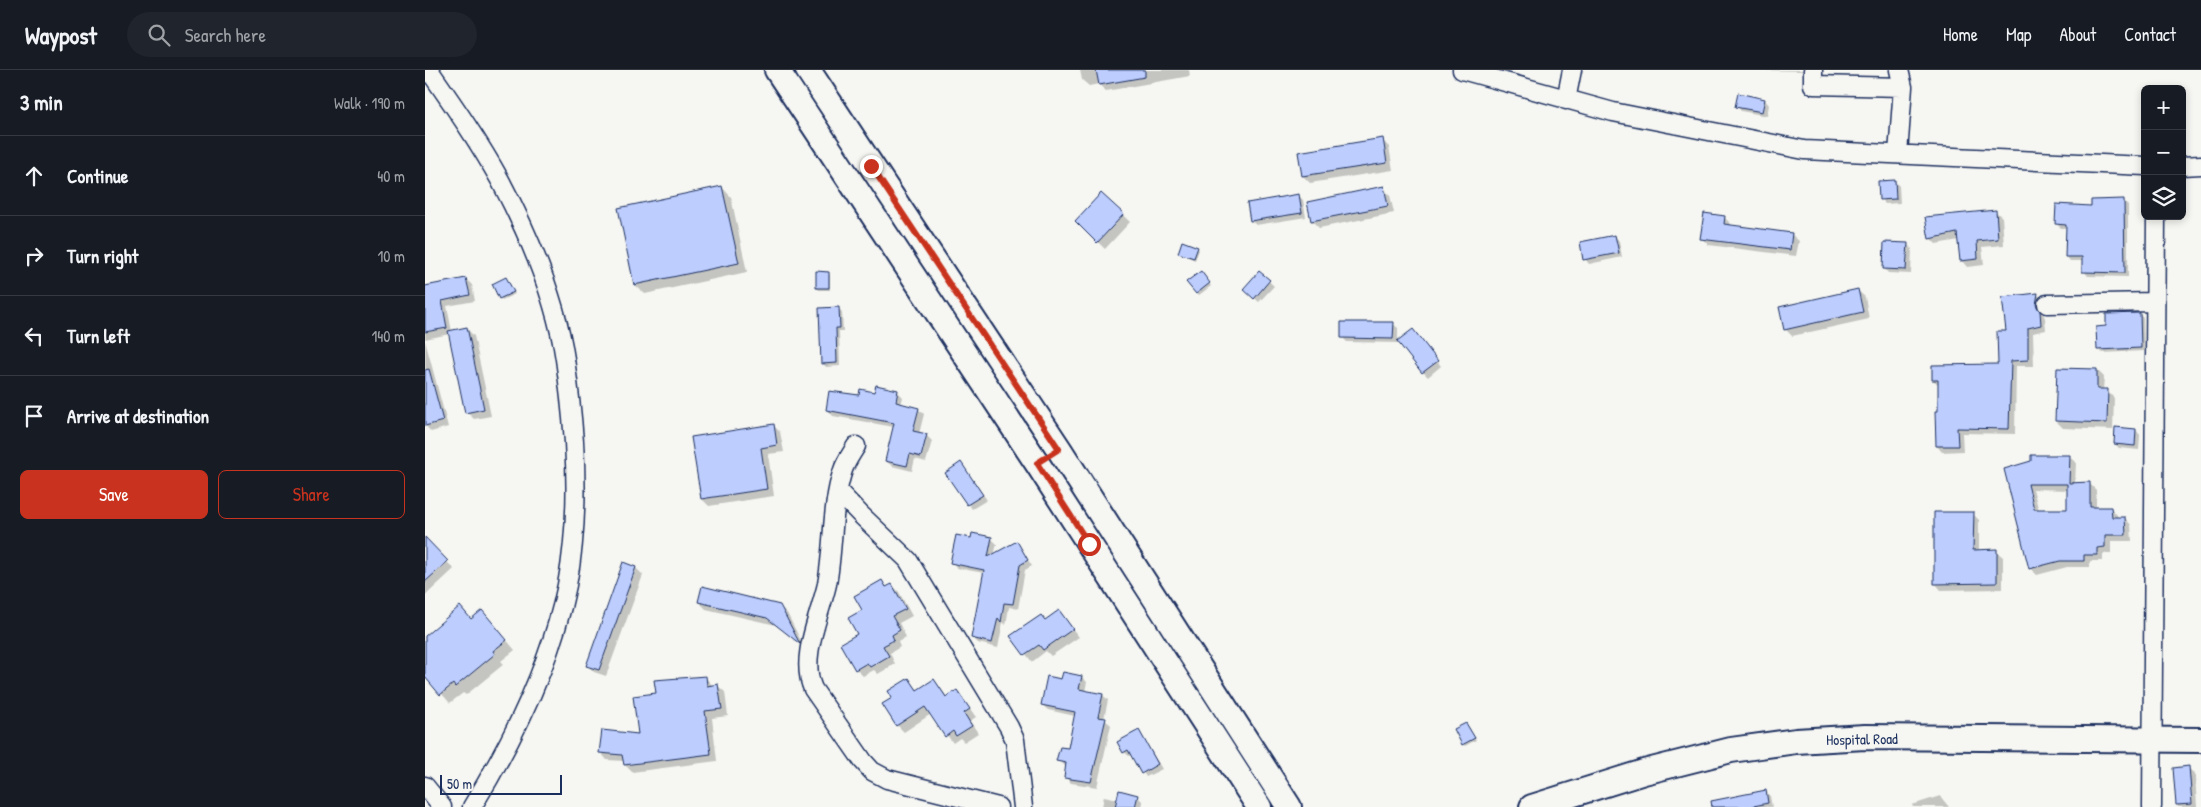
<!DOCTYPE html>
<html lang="en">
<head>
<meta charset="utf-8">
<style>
	body { margin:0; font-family:"Patrick Hand",sans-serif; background:#20242c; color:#f1f3f6 }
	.controls { position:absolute; right:15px; top:15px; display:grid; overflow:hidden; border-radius:8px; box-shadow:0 2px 8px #0003 }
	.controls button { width:45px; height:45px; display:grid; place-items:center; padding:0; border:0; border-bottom:1px solid #363941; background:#171b24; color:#f1f3f6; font:25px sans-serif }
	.scale { position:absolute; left:15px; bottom:12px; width:122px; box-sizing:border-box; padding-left:5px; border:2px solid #1b2f5e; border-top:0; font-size:14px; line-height:18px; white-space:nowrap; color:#1b2f5e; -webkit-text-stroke:4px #f6f6f2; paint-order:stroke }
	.stop { position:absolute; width:15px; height:15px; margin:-11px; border:4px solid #c8321e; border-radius:50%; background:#fff }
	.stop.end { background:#c8321e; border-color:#fff; box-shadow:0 1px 5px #0008 }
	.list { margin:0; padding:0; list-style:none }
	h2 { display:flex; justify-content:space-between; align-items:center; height:65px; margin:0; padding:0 20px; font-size:21px }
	h2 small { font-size:16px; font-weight:400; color:#9ea1a6 }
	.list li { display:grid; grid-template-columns:32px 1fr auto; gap:15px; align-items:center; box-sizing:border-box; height:80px; padding:0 20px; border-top:1px solid #363941 }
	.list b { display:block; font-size:19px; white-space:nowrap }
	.list em { font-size:16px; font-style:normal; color:#9ea1a6 }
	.actions { display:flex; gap:10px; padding:15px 20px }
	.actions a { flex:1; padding:11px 0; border:1px solid #c8321e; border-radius:8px; text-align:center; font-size:18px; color:#c8321e }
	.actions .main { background:#c8321e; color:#fff }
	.icon { flex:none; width:28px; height:28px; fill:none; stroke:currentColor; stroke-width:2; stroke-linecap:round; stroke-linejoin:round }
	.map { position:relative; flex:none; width:1776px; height:737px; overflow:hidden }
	header { display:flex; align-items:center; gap:30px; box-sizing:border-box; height:70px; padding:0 25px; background:#171b24; border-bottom:1px solid #363941 }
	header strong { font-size:24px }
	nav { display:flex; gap:28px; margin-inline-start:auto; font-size:18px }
	.search { width:350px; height:45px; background:#20242c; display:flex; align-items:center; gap:12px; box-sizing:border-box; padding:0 18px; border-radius:28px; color:#9ea1a6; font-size:19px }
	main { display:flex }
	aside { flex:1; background:#171b24 }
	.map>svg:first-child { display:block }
</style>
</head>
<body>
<header>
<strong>Waypost</strong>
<div class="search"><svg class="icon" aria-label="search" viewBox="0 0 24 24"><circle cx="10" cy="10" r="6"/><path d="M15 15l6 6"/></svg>Search here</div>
<nav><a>Home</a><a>Map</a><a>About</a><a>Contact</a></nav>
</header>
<main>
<aside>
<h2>3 min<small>Walk · 190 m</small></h2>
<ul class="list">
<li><svg class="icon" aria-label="ahead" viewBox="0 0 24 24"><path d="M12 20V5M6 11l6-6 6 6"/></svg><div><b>Continue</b></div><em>40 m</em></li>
<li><svg class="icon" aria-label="right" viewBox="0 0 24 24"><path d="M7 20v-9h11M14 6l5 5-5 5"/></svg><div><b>Turn right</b></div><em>10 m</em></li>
<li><svg class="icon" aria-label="left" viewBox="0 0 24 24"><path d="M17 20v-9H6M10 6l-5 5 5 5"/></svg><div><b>Turn left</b></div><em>140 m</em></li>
<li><svg class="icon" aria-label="arrive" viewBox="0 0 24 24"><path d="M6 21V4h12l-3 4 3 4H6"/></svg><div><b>Arrive at destination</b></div></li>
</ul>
<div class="actions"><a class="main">Save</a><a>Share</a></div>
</aside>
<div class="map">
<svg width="1776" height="737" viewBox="0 0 1776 737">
	<rect width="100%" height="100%" fill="#f6f6f2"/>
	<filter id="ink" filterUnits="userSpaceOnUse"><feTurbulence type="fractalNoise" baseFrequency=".02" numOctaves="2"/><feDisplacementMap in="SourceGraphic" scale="10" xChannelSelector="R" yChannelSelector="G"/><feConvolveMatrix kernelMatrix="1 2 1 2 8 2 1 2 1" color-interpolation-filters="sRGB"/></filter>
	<g filter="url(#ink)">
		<path fill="#0003" fill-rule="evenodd" d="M 655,0 L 764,0 L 765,6 L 681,21 L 674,14 L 664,16 L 657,10 Z
			M 1328,0 L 1378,0 L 1378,1 Z
			M 1340,30 L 1344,35 L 1342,46 L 1316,41 L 1312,36 Z
			M 957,70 L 964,77 L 968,100 L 885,113 L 878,106 Z
			M 1469,111 L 1474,116 L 1475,133 L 1460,134 L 1456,129 Z
			M 297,117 L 306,127 L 322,202 L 220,224 L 210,215 Z
			M 958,118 L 965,125 L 969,143 L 894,158 L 887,151 Z
			M 676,124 L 705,152 L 680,179 L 651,151 Z
			M 873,125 L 878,130 L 881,147 L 831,155 L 826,151 Z
			M 1699,131 L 1703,135 L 1703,207 L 1663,206 L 1659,201 L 1659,191 L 1645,191 L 1641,186 L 1642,158 L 1636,158 L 1632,154 L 1667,138 Z
			M 1570,141 L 1577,147 L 1579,175 L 1557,177 L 1559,195 L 1542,197 L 1536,190 L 1534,170 L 1511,174 L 1505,168 Z
			M 1299,147 L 1306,154 L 1306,156 L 1366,164 L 1374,171 L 1371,186 L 1284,175 L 1276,168 Z
			M 1190,166 L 1194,171 L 1197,187 L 1164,194 L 1160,189 Z
			M 1482,174 L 1487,179 L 1486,204 L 1463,203 L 1459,198 Z
			M 772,178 L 774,180 L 770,190 L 754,183 Z
			M 834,202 L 849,216 L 834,232 L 824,223 Z
			M 403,203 L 405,205 L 405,220 L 394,220 L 392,218 Z
			M 778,204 L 786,216 L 774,225 L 763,212 Z
			M 41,209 L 47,215 L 50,231 L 22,236 L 27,262 L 42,259 L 49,266 L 66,346 L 49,349 L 42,342 L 25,264 L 0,269 L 0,217 Z
			M 82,210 L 90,224 L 77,230 L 68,214 Z
			M 1432,220 L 1440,227 L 1444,249 L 1367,266 L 1360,259 Z
			M 1612,224 L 1618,230 L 1617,241 L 1620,248 L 1621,260 L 1608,263 L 1609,296 L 1591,296 L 1590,364 L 1537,363 L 1538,381 L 1517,382 L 1512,376 L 1514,315 L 1508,310 L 1574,295 L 1582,262 ZM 1611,229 L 1613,229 L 1612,241 L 1610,241 Z
			M 413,238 L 417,242 L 418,261 L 414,261 L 415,296 L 401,297 L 398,293 Z
			M 1714,244 L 1718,248 L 1719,281 L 1677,283 L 1673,279 Z
			M 968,254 L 973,258 L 973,273 L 922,272 L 917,267 Z
			M 992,265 L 1016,296 L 1003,307 L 998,302 Z
			M 0,270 L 23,357 L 6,362 L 0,355 Z
			M 1672,300 L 1679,307 L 1678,320 L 1682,321 L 1689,328 L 1688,360 L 1638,358 L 1631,351 Z
			M 472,321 L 478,327 L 476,335 L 493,339 L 499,344 L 494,364 L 501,365 L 507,371 L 501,392 L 490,389 L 487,401 L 467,396 L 461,391 L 469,357 L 408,346 L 403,340 L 435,327 Z
			M 348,355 L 355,362 L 359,382 L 343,384 L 349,426 L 284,436 L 277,429 Z
			M 1711,360 L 1715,365 L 1714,380 L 1694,378 L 1690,374 Z
			M 1644,386 L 1651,393 L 1650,414 L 1665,414 L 1671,420 L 1671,438 L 1686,438 L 1692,445 L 1693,448 L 1700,448 L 1706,455 L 1707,471 L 1686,471 L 1686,483 L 1678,484 L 1678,491 L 1665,491 L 1665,497 L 1642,497 L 1612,505 L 1605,498 L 1581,400 ZM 1608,419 L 1643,420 L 1643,441 L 1614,441 Z
			M 536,394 L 562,430 L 547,439 L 522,403 Z
			M 1548,444 L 1554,450 L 1554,481 L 1571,481 L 1578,487 L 1578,519 L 1516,520 L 1510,513 Z
			M 566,468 L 572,474 L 569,485 L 591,472 L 607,496 L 600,500 L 593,539 L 584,537 L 581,555 L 578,552 L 573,578 L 553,573 L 548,568 L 559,503 L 532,498 L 527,492 L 546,470 Z
			M 0,469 L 29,499 L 0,526 Z
			M 199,494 L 211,498 L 218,505 L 181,606 L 169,602 L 162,595 Z
			M 457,512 L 463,518 L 467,515 L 474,522 L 487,546 L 474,553 L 481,567 L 473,572 L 475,577 L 465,583 L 470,594 L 453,604 L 449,600 L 438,606 L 431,599 L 439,540 Z
			M 274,532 L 354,536 L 362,543 L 379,577 L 351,555 L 281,539 Z
			M 57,541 L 90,580 L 76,591 L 79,594 L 41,625 L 38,623 L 25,633 L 0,605 L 0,567 L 46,550 Z
			M 634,542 L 654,567 L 626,586 L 621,581 L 607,592 L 587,566 L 621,551 Z
			M 657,607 L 662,612 L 660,621 L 678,625 L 683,630 L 679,649 L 686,655 L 672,717 L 646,713 L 641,708 L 642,697 L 633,691 L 644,680 L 650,646 L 623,640 L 617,635 L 637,611 Z
			M 281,608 L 288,616 L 293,616 L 300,622 L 303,646 L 287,648 L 292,691 L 207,702 L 200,695 L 199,691 L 182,690 L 176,683 L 214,665 Z
			M 483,609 L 493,620 L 509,610 L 523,628 L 532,621 L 551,647 L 545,651 L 553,663 L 539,672 L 535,668 L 528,673 L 506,644 L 479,662 L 472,655 L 469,628 Z
			M 1043,656 L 1051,670 L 1040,676 L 1038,674 Z
			M 714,661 L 737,699 L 721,707 L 707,685 L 704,686 L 699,682 Z
			M 1763,698 L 1770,704 L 1772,737 L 1753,737 L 1749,699 Z
			M 1340,721 L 1345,726 L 1347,737 L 1298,737 Z
			M 679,726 L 693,729 L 712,726 L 718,732 L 717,737 L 677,737 Z
			M 1515,726 L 1524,737 L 1488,737 L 1487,735 Z"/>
		<path fill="#bdcdfe" stroke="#1b2f5e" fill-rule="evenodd" d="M 671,0 L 720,0 L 720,7 L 674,15 Z
			M 1313,23 L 1340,29 L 1337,42 L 1310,37 Z
			M 958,68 L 962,93 L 877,106 L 873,82 Z
			M 1470,110 L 1471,129 L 1454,130 L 1453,111 Z
			M 297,116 L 314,193 L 209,215 L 193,138 Z
			M 959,116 L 963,136 L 886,151 L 882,132 Z
			M 676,123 L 699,144 L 672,173 L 650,151 Z
			M 874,124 L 877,143 L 825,151 L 822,133 Z
			M 1699,129 L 1700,203 L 1657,202 L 1657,187 L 1640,187 L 1641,155 L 1630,154 L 1631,134 L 1666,136 L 1666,130 Z
			M 1571,140 L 1573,169 L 1552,171 L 1553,189 L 1535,191 L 1532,163 L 1504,169 L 1500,147 Z
			M 1279,143 L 1300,146 L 1299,154 L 1367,163 L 1365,180 L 1275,169 Z
			M 1190,165 L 1194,183 L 1158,190 L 1155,172 Z
			M 757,171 L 773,177 L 769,188 L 753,183 Z
			M 1459,172 L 1483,173 L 1481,200 L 1458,199 Z
			M 391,201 L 404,202 L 404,218 L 391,218 Z
			M 776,201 L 785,213 L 771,224 L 761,212 Z
			M 834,201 L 845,210 L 829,229 L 818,219 Z
			M 81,207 L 89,222 L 74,229 L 67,214 Z
			M 41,208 L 45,225 L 17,231 L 22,258 L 0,262 L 0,216 Z
			M 1433,219 L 1438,242 L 1359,260 L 1354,237 Z
			M 1613,223 L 1611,235 L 1615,241 L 1616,255 L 1603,258 L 1603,290 L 1586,291 L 1584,359 L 1532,358 L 1533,376 L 1511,376 L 1510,341 L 1513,341 L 1513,310 L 1507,310 L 1507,295 L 1573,294 L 1572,261 L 1581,261 L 1577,227 Z
			M 414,237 L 415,258 L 411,258 L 412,293 L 396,294 L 394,238 Z
			M 1715,243 L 1716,278 L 1672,280 L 1671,257 L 1681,256 L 1681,244 Z
			M 916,252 L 969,252 L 968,269 L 916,268 Z
			M 42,257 L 59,339 L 40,343 L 23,261 Z
			M 988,259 L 1013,291 L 997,303 L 972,271 Z
			M 1632,298 L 1672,299 L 1672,319 L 1683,319 L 1682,353 L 1630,351 Z
			M 4,299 L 18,351 L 0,356 L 0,300 Z
			M 451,315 L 473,320 L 471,332 L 494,338 L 488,361 L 502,364 L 496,387 L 485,384 L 482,396 L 460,391 L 469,353 L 401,340 L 404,321 L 434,325 L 435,319 L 449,322 Z
			M 349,354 L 352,375 L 336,378 L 342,419 L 276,429 L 266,367 Z
			M 1690,357 L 1711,359 L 1710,376 L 1689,374 Z
			M 1606,385 L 1645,385 L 1644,413 L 1665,412 L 1665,437 L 1686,437 L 1687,447 L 1700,447 L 1701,465 L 1680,465 L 1680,477 L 1672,478 L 1672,485 L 1659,485 L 1659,491 L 1635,491 L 1604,499 L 1579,399 L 1606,391 ZM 1603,414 L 1642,414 L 1642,439 L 1609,439 Z
			M 536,392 L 558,425 L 542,435 L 520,403 Z
			M 1509,442 L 1549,442 L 1548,480 L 1572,479 L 1572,513 L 1509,514 Z
			M 547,463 L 567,467 L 563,487 L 592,471 L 603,490 L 595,495 L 588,534 L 579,533 L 576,552 L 573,548 L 567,573 L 546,568 L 559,500 L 525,493 L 531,465 L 546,468 Z
			M 0,467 L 23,491 L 0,512 Z
			M 198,492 L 211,497 L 174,600 L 161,596 Z
			M 457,510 L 461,517 L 467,514 L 481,539 L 467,546 L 475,560 L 467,565 L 469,570 L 458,576 L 464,586 L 445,597 L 442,593 L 430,600 L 415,574 L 432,564 L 423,548 L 437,540 L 429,526 Z
			M 277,516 L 355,535 L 375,574 L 342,548 L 273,532 Z
			M 35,536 L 46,549 L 57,540 L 82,570 L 68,581 L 70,584 L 30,617 L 28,614 L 15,625 L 0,607 L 0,566 Z
			M 634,540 L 648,559 L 618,580 L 614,575 L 599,585 L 585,566 L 616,545 L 620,550 Z
			M 638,602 L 657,606 L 654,619 L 678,624 L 673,647 L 681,648 L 666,712 L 639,708 L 641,693 L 631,691 L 635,677 L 643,678 L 650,642 L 616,635 L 622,606 L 636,609 Z
			M 281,606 L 282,616 L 293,614 L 297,639 L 280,641 L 286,684 L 199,695 L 197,685 L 174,683 L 177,660 L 213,664 L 208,626 L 231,623 L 229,610 Z
			M 484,608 L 492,620 L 509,609 L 521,627 L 532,620 L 545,639 L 539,643 L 547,656 L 531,666 L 528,661 L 520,667 L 500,637 L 471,656 L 457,634 L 467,628 L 463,621 Z
			M 1041,653 L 1050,668 L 1037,675 L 1029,659 Z
			M 714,660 L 733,694 L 716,704 L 703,680 L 698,683 L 692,672 Z
			M 1764,696 L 1767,734 L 1751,735 L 1748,698 Z
			M 694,720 L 713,725 L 710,737 L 690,737 Z
			M 1341,720 L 1343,733 L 1324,737 L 1287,737 L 1286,731 Z"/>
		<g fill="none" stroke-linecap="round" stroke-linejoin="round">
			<defs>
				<path id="street" d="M 4,0 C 29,36 54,72 75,110 C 104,165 131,228 140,289 C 144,317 147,344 149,372 C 152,419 151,468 142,515 C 126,593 89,669 47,737
					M 1037,0 L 1188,42 L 1379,80 L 1720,96
					M 1388,0 L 1388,15 L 1478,17 L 1473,84
					M 1474,0 L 1478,17
					M 1141,30 L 1147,0
					M 1757,96 L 1776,95
					M 1622,234 L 1730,232
					M 431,376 C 427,383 421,391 418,400 C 406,436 409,476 402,514 C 395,546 374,588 388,619 L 438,691 L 447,701 L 462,709 L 573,737
					M 413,421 L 435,444 L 483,490 L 584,657 L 590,670 L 598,737
					M 0,716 L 17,737
					M 1727,737 L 1731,146"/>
				<path id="secondary" d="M 352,0 L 612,393 L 834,737
					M 383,0 L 634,379 L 864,737
					M 1107,737 L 1219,702 L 1306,680 L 1371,671 L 1440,667 L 1776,670"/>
			</defs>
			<use href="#street" stroke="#1b2f5e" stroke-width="21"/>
			<use href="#secondary" stroke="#1b2f5e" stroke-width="28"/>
			<use href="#street" stroke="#f6f6f2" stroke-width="18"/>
			<use href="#secondary" stroke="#f6f6f2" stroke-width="24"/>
		</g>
	</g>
	<g fill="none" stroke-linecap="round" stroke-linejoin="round" filter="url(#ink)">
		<path stroke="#c8321e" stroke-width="6" d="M 446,96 L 634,379 L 612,393 L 664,474"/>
	</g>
	<g text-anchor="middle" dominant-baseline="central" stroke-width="4" stroke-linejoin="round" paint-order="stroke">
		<g font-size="15" fill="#1b2f5e" stroke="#f6f6f2">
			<text transform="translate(1437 669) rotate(-1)">Hospital Road</text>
		</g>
	</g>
</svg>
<div class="controls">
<button>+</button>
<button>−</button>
<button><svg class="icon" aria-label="layers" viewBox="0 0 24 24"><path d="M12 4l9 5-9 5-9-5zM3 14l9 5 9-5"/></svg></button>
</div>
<div class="scale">50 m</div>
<div class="stop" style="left:664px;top:474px"></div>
<div class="stop end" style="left:446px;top:96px"></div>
</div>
</main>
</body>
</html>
